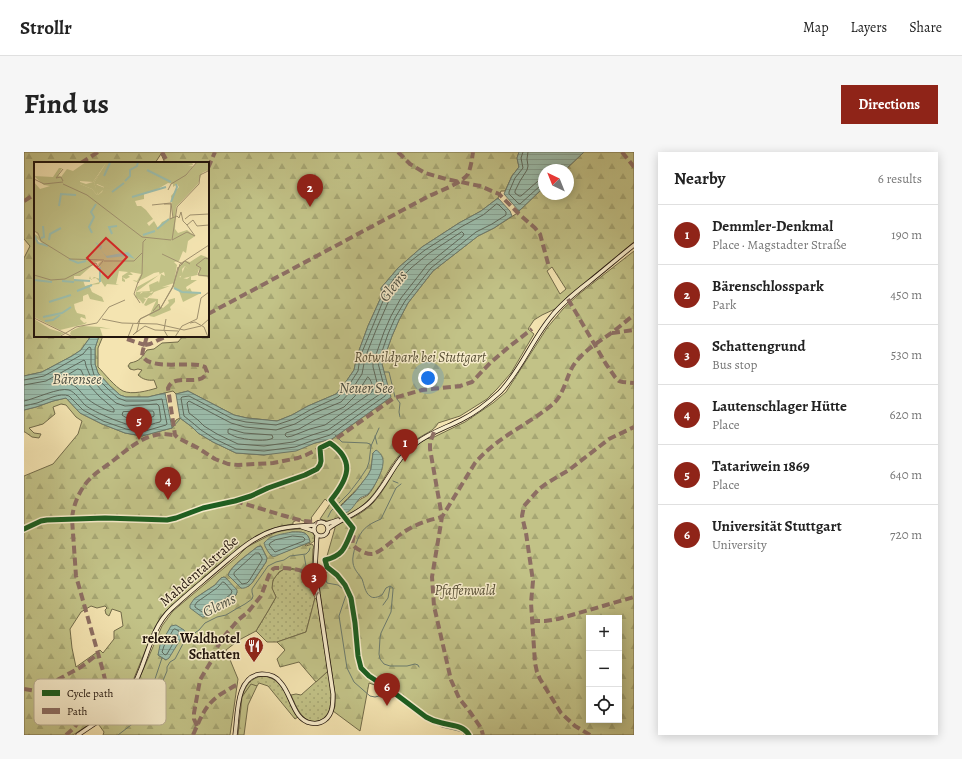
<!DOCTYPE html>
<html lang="en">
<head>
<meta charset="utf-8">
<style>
	body { margin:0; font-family:Alegreya,serif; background:#f6f6f6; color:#222 }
	.controls { position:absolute; right:12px; bottom:12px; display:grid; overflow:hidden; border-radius:0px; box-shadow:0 2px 10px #0003 }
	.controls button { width:36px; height:36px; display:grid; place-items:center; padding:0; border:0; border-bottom:1px solid #e0e0e0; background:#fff; color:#222; font:20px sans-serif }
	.compass { position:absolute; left:514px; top:12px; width:36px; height:36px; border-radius:50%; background:#fff; box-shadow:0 2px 10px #0003; rotate:317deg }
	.you { position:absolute; left:404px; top:226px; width:14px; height:14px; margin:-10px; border:3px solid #fff; border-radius:50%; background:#1a73e8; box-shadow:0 0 0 6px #1a73e833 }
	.badge { display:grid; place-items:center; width:26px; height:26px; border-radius:50%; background:#8f2418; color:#fff; font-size:13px; font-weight:700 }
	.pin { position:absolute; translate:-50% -33px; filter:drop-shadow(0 1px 2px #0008) }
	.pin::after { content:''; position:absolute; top:21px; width:14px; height:12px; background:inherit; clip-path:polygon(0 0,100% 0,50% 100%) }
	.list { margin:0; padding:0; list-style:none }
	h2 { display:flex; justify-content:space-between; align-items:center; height:52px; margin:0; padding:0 16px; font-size:17px }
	h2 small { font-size:13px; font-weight:400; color:#767676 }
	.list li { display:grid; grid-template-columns:26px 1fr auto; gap:12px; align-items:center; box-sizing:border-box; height:60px; padding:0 16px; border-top:1px solid #e0e0e0 }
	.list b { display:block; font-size:15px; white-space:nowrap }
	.list p { margin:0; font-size:13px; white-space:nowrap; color:#767676 }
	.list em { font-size:13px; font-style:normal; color:#767676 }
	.icon { flex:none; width:22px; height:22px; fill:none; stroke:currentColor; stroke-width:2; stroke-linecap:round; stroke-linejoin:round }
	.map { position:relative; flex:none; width:610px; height:583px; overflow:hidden; border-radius:0px }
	header { display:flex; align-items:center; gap:24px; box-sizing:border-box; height:56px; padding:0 20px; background:#fff; border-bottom:1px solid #e0e0e0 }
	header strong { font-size:19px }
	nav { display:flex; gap:22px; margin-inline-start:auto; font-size:14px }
	.intro { display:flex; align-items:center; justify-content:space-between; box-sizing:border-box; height:96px; padding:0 24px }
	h1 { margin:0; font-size:28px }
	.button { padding:10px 18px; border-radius:0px; background:#8f2418; color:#fff; font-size:14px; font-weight:700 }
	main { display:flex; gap:24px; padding:0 24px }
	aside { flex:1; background:#fff; border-radius:0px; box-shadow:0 2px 10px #0003 }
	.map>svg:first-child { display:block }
</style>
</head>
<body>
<header>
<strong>Strollr</strong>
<nav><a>Map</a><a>Layers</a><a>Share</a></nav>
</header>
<div class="intro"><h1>Find us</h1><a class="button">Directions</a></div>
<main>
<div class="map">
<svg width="610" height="583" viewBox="0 0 610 583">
	<defs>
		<pattern id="grass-dots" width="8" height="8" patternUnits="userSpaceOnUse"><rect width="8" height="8" fill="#c2c287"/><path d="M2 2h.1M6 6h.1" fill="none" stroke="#a6a673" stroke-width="1.8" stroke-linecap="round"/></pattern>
		<pattern id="forest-firs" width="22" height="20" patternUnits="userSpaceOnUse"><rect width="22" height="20" fill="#c2c287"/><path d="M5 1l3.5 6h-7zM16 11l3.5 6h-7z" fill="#a6a673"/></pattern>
		<pattern id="water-rules" width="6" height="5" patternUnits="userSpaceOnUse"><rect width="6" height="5" fill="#9cbead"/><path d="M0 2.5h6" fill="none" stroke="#86a294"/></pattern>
	</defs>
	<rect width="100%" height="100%" fill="#f4e4b1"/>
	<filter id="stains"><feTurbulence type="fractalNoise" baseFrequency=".005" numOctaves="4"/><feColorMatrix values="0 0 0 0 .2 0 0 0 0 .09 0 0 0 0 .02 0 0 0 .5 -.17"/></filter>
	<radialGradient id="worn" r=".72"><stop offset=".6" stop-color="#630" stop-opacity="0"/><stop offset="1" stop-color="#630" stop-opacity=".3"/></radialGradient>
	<path fill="url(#grass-dots)" stroke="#726b4a" d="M 260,417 C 266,417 279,418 284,423 C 284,424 286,428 287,429 L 289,426 L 292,438 L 289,441 L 291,446 L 282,480 L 253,490 L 243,490 L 232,479 L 244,459 L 252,445 C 251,442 248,438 248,436 C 247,427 254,421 260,417 Z
		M 304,519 C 306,531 310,544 306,556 C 305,561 301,566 297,568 C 280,576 272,554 267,543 L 272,542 L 277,543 Z
		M 239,524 C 260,526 264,550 274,565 L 271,567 L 244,534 L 235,531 L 233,534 L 227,533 L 218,545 C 221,534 226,526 239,524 Z"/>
	<path fill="url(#forest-firs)" stroke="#726b4a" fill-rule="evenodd" d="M 0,0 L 495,0 L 493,6 L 495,15 L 488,24 L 481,39 L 477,39 L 474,46 L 457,59 L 435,71 L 398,95 L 374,116 L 357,136 L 358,143 L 344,174 L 333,204 L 330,218 L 319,234 L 312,242 L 284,254 L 268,263 L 253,269 L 223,266 L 210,263 L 164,239 L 152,242 L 149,239 L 124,245 L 102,245 L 96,243 L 86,234 L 74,221 L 71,212 L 71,196 L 75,184 L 79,184 L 74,196 L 74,215 C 80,221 91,235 99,239 C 108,243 123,239 133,236 L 130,228 C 124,229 118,227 114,223 L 118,218 L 114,217 L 110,218 L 106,217 L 104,214 L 106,211 C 116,209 117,206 123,198 L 130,197 L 138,191 L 154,190 L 159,184 L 184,184 L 184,11 L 141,11 L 137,2 L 131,11 L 11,11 L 11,184 L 67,184 L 57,198 L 48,204 L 18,220 L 0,224 L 0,106 L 6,94 L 0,87 Z
		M 560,0 L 610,0 L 610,90 L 543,145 L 531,157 L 518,163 L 510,168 L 504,177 L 510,182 L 487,221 L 473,237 L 463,247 L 436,264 L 414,271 C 411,279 399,282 392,288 C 388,291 383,295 378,300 C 363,316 357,338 340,352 C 331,361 319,364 307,369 L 307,368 L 303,369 L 296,367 L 306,352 L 301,347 L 287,366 L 288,367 L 286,369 L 279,369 L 275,367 L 269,370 L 269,372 L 257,374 L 244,378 L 232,384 L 222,391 L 193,415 L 142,459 L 136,466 L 131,475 L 106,536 L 95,551 L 80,563 L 49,583 L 0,583 L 0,324 L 29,312 L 54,282 L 58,269 L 52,265 L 42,253 L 37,252 L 29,255 L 31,262 L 19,272 L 5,276 L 10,281 L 17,282 L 15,286 L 8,285 L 1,280 L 0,280 L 0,258 L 12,255 L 29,249 L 42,246 L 56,261 L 78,272 L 101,281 L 118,284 L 148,276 L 152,268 L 156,266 L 168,275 L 174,281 L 189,290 L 212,301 L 240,303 L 308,287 L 366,246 L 358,212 L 368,184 L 375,168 L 384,151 L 409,119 L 454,84 L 470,76 L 495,60 L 495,59 L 520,35 L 520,42 L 544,42 L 544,18 L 541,18 ZM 528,115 L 542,137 L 536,142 L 523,119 ZM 349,301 L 358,317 C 354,325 350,337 344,343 C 340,346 337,346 333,350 L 316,354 C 324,346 344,327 347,317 C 348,312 348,306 349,301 ZM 67,454 L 73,456 L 81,454 L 83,456 L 81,458 L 82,462 L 85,464 L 88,457 L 97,460 L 99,474 L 90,479 L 90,487 L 79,501 L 76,498 L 52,515 L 48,496 L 46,477 L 57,460 Z
		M 610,99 L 610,583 L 443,583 L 439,580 L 407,569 L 365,538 L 345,531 L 336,579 L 309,559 L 311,554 L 311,541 L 294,427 L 298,426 L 298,422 L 301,418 L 302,420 L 304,420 L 308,416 L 305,413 L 303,404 L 311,376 L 310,374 C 324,368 339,362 350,350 C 359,340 365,328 372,316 C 380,304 390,294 403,286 L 406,287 L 441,270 L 469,251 L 482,240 L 523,176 L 539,157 L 555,142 ZM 565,466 L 595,466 L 595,568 L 565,568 Z
		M 275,377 C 281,377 297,380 290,389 C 289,391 284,392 281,393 L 282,394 L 288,392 L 290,395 L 289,397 L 288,418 L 289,425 L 286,425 L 282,421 L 271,417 L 266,416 L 260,417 L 255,420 L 249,428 L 248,436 L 252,445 L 244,459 L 232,479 L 215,488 L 202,498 L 214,527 L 206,583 L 79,583 L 80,580 L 75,573 L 81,570 L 99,554 L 107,541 L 116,525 L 138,474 L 149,459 L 213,405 L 223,395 L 244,384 L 253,380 L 263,378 ZM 268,380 C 278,380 284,379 286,390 L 250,404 L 247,403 L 241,394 ZM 237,394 L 243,406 L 242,410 L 228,431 L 225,434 L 217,436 L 204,423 C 207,413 225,402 233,395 ZM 200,425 L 202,426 L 213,440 L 212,443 L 193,458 L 191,458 L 170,447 L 191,433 L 197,426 ZM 152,473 L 142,508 L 134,503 Z
		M 291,446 L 293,448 L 304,519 L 292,530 L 275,510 L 256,515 L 253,507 L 261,498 L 253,490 L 282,480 Z
		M 227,532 L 233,534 L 224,553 L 220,583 L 214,583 L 218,545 Z"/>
	<path fill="url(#water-rules)" stroke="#6b7a6d" d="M 495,0 L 560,0 L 541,18 L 520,18 L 520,35 L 495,59 L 480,42 L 488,24 L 495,15 L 493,6 Z
		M 474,46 L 486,59 L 488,64 L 470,76 L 454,84 L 409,119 L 384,151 L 375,168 L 368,184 L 358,212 L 367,245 L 308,287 L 291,291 L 272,299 L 240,303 L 212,301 L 189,290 L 174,281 L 168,275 L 156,266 L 152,242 L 164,239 L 210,263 L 223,266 L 253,269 L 268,263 L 284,254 L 312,242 L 319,234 L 330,218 L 333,204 L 344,174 L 358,143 L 357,136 L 374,116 L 398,95 L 435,71 L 457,59 Z
		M 67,184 L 75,184 L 71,196 L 71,212 L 74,221 L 86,234 L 96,243 L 102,245 L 124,245 L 141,241 L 148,276 L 118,284 L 101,281 L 78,272 L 56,261 L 42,246 L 29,249 L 12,255 L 0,258 L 0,224 L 18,220 L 48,204 L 57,198 Z
		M 352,298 C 356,300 360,306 359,311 C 359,319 350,336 344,342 C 342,344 339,344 336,346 C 331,351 328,359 321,361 L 316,359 L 315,356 L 331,340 L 344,323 L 347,317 L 349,301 Z
		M 268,380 C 278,380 284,379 286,390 L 254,403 C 252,404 250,405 248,404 C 245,402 241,395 240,391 C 246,383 259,382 268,380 Z
		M 237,394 L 243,406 L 242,410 L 228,431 C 225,434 221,437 217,436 L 204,423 C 208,413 225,402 233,395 Z
		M 200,425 L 202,426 L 213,438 L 213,440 L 212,443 L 193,459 L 190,458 L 180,465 L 178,465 L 166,456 L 166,453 L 170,447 L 191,433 L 197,426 Z
		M 152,473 L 160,478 L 161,480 L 145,506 L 142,508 L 134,503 L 136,493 L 147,474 Z"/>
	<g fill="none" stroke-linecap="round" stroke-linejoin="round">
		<path stroke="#5e695c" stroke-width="1" d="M 499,0 L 497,6 L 499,16 L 491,26 L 485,40 L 485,42 L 494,51 L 496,52 L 516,34 L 520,33
			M 504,0 L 503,7 L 504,14 L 503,18 L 496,29 L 491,39 L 491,41 L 495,44 L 497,44 L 514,29 L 520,27
			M 473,52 L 475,53 L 482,60 L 482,63 L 468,72 L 452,80 L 407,116 L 381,149 L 371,166 L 364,182 L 354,211 L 362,242 L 361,244 L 306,283 L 290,288 L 271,295 L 240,299 L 212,297 L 191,287 L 177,278 L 170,272 L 160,264 L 157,246 L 158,245 L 165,244 L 209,267 L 222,270 L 252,273 L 270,267 L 286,258 L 314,245 L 323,236 L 334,219 L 336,205 L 348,176 L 361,144 L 362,138 L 372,124 L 383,112 L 401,98 L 437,75 L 459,63 Z
			M 438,80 L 440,82 L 439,84 L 403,113 L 377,146 L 367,164 L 360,180 L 349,211 L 349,215 L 356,242 L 304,278 L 288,283 L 269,290 L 240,294 L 214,292 L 193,282 L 180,274 L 174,268 L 165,261 L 163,251 L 165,249 L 207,271 L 221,275 L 252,278 L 271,272 L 288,262 L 317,250 L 327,239 L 338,222 L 341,206 L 352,178 L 366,146 L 367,139 L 376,127 L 387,116 L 404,102 Z
			M 54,217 L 57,218 L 63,231 L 75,244 L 90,257 L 90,260 C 84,260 70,252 65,248 C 59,244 55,236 49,233 C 44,231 38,233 34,231 L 34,229 Z
			M 344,225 C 347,227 350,236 348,240 L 301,273 L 286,277 L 268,284 L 263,285 L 261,283 L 262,281 L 275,277 L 291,268 L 320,255 L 331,244 L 343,226 Z
			M 0,228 L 20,224 L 59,202 L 64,196 L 66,195 L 67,197 L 67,212 L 70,223 L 83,236 L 94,246 L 102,249 L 125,249 L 138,247 L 143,272 L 142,273 L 118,280 L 102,277 L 79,269 L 59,258 L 45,244 C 36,240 22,248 13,251 C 9,252 4,253 0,254
			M 0,233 L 22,229 L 60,208 L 61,209 L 62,214 L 67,226 L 79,240 L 92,251 L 101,254 L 133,252 L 135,254 L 137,268 L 136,270 C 130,271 124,274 118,275 C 107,276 69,260 61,253 C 56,248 51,240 45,238 C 35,235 11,247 0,249
			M 116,259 L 129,259 L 130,261 L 130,264 C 120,270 107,270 98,263 L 99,260 Z
			M 206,277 L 220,281 L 248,283 L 249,286 C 243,290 225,288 217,286 C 213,286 208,283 204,281 L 204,278 Z
			M 269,384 L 279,385 L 281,387 L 280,389 L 251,400 L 250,399 L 245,393 L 246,391 L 251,388 Z
			M 232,401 L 235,401 L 238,406 L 238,408 L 225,429 L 223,431 L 218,432 L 210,423 L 210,421 Z
			M 199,430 L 201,431 L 208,439 L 207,442 L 192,454 L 189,455 L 180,460 L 178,460 L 171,455 L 171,453 L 173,450 L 193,436 Z
			M 151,477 L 155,479 L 155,481 L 143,502 L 141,503 L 138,500 L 140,494 L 149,478 Z"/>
		<path stroke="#6b7a6d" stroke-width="1" d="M 360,220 L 365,220 L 371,245
			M 373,247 L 376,251 L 375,260 L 376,265
			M 148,276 L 157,266
			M 311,283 L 318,290 L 343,291 L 346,292 L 347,294
			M 351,284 L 353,292
			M 369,329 L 374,331
			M 304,365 L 307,359 L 325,341 L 335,328 L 343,316 L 345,310 L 347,294 L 355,276
			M 332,392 C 337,377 343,373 357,367 L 372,336 L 377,332
			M 331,395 C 330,400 328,406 329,411 C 330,418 335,422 338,427 C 340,432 341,441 346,444 C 349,447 354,445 358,443 L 362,436 L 366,434 L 369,436 L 369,438 L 367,460 L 357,481 L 356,486 L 355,502 L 356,507 L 360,512 L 366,514 L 383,514 L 391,512 L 394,513 L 395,515
			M 280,403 L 282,414 L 288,418
			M 294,420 L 298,420 L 300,422 L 303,431 L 314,433 L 323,440 L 315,464 L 323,516 L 330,530 L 346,544 L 351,545 L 363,542 L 373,545 L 389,559 L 408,570 L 418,575 L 439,580 L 440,583
			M 359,453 L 364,446 L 366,435
			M 125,545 L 138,506
			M 124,547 L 130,541 L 133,536 L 138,531 L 143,519 L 143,515 L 146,510 L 151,507 L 161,488 L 175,478 L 181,471 L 193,465 L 202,463 L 212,457 L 221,452 L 228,447 L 229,444 L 228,440 L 228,437 L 244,414 L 252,410 L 260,408 L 266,404 L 282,402 L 285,399 L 286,396
			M 94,583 L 111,570 L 116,565 L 123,548"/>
		<defs>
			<path id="secondary" d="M290 377a7 7 0 1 1 14 0a7 7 0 1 1-14 0Z
				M 302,372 L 314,368
				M 278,375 L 290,379
				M 304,377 C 318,366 335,362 347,349 C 364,331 371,307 391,292 C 405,281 421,276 437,268 C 451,261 464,251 476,240 C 497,218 508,188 527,165 C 538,151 552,140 565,130 C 580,118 595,105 610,93
				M 54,583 C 72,570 93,559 106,540 C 123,514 124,479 147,457 C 162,443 178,430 193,417 C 211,402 228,385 251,378 C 264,374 278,374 291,373
				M 211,583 C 214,564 211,523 238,522 C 246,522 253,525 257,531 C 268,543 269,568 287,571 C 292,572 297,571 301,568 C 309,562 309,551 309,542 L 294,442 L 291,417 L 293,383"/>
		</defs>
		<use href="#secondary" stroke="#21140c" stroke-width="5"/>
		<use href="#secondary" stroke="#f8edcc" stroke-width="3.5"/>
		<path stroke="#8d6e63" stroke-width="4" stroke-dasharray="8 4" stroke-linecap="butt" d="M 138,0 L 144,11
			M 374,0 L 386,12 L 401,21 L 422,27 L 456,34 L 475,42 L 495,62 L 511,76 L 516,82 L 525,115
			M 598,0 L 610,15
			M 57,11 L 74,0
			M 184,16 L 191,0
			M 0,49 L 11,42
			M 544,147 L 582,212 L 591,225 L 595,229 L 599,230 L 610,231
			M 184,162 L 405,44 C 416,39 438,31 444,22 C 447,15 448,7 449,0
			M 588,181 L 610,178
			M 123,184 L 119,198 L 118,204 C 121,207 122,209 126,210 C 140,215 161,211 175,213 L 181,215 L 183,220 C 177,237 151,219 144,236 L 151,283 L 154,286 L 174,296 L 191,307 L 204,312 L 214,313 L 249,311 L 274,306 L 282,303 L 306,291 L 370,246 L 398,238 L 436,234 L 448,230 L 466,211 L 486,194 L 508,177
			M 103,187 L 121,193
			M 121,193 L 126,192 L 143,184
			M 410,280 L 406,291 L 406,297 L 418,365 L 408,425 L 410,454 L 427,528 L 435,546 L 446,560 L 457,576 L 459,583
			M 211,349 L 261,364 L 279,369 L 291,370 L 293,371
			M 330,383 C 329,386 328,390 329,393 C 332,397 343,403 349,402 C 358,399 369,388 377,382 C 389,373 404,368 418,365 L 451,311 C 473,285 504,273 529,252 C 540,242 542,226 549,214 C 558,200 573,191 586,182 C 594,176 602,169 610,163
			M 508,469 L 521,469 L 534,467 L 610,445
			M 0,537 L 12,539 L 22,534 L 57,515 L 74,502
			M 173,574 L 170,567 L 170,561 L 176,528 L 180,521 L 188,508 L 194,494 L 202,482 L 209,474 L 214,468 L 224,460 L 237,444 L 245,423 L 249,417 L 251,416 C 260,416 280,416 285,424 C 288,429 289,435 290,440 L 294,442
			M 42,583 L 50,576 L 58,565 L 70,559 L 80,549 L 83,541 L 83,536 L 79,519 L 52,424 L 48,367 C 49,352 57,334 69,324 C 74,319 81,315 86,311 C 102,299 118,283 139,282 C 143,282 147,283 151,283
			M 169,583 C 178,563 182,550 202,539 C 207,536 211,533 216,532
			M 566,583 L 551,574 L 537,561 L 516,527 L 513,520 L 511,511 L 507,451 L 509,429 L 502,381 L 498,364 L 500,354 L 507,346 L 515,337 L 523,331 L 545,318 L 585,287 L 610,275"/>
		<defs>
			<path id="cycleway" d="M 0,377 L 17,369 L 23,368 L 81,366 L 143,368 L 152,366 L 179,356 L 211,349 L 227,344 L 244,336 L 281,323 L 293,317 L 296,313 L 297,309 L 296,296 L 306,291 C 332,309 324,327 307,348 L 329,376 C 321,394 321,403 301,408 L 303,415 L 313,423 L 321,433 L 327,446 L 331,471 L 334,504 L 337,516 L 345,524 L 365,537 L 402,565 C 407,568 412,570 418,571 C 428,574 439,573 445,583"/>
		</defs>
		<use href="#cycleway" stroke="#f8edcc" stroke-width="8"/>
		<use href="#cycleway" stroke="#1b5e20" stroke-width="5"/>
	</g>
	<defs>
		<symbol id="restaurant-pin" viewBox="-11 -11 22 30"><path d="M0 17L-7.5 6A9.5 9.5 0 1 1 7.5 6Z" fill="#8f2418" stroke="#f8edcc"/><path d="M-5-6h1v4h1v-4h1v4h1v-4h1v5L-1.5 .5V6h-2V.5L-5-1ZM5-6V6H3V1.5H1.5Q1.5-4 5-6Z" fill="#fff"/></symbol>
	</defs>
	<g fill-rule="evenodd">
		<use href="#restaurant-pin" x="219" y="483" width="22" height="30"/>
	</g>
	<g text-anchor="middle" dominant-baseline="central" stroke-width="3" stroke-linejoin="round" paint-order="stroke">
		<g font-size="14" font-style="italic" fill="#595137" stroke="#f8edcc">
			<text x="396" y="205">Rotwildpark bei Stuttgart</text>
			<text x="441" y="438">Pfaffenwald</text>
		</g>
		<g font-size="14" fill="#21140c" stroke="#f8edcc">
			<text transform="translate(175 419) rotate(-41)">Mahdentalstraße</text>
		</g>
		<g font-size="14" font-weight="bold" fill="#21140c" stroke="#f8edcc" text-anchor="end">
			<text x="216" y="486">relexa Waldhotel<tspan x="216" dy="16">Schatten</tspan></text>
		</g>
		<g font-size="15" font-style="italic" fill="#4c5044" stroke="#f8edcc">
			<text transform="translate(369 134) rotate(-52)">Glems</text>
			<text x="53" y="227">Bärensee</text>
			<text x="342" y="236">Neuer See</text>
			<text transform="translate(195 453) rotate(-27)">Glems</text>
		</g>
	</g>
	<g transform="translate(10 10)">
		<rect width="175" height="175" fill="#f4e4b1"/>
		<path d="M 70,5 L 60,21 L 62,26 L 61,22 L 71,26 L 64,33 L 64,30 L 63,33 L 58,27 L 46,22 L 46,20 L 52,22 L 59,20 Z" fill="#c2c287"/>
		<path d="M 52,0 L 158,0 L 159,3 L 154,3 L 159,4 L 152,14 L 163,0 L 175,0 L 175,4 L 174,8 L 168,11 L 164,22 L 142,45 L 141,67 L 144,71 L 153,68 L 161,74 L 154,79 L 152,91 L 149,89 L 145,99 L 140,100 L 143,103 L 140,121 L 128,125 L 136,124 L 120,130 L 116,135 L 119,129 L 115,131 L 107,130 L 104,136 L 109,135 L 111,136 L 105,136 L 106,138 L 101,135 L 103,125 L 125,113 L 102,130 L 116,129 L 115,123 L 124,119 L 125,121 L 127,112 L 131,114 L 130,110 L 126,112 L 126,113 L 125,110 L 120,111 L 103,120 L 100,119 L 99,118 L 103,119 L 100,118 L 103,119 L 107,112 L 96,110 L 99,113 L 94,113 L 96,115 L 92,117 L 88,115 L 91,118 L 91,120 L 88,119 L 88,114 L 94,110 L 85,109 L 82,122 L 85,123 L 73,122 L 71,125 L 67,119 L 65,122 L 55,123 L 66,120 L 62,116 L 49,118 L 51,124 L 55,123 L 58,130 L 68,135 L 70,140 L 56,137 L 54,132 L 49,134 L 49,139 L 40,142 L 41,147 L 43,151 L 51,153 L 52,157 L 47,155 L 46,157 L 50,161 L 53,160 L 51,162 L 26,168 L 0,155 L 0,75 L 4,81 L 8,81 L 0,74 L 1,72 L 5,75 L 0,68 L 0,20 L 6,27 L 16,24 L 10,23 L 0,14 L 19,15 L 25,6 L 28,6 L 24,13 L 27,15 L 33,7 L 39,9 ZM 72,1 L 60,21 L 61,25 L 63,22 L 70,25 L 68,30 L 64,33 L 64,30 L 63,33 L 58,27 L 46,22 L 46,19 L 59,20 ZM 134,21 L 139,22 L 139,25 L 143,22 L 145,25 L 137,34 L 139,55 L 128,60 L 124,66 L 120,59 L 115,64 L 113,61 L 119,57 L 112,48 L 107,44 L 103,44 L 101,39 L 110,37 L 110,31 L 122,28 ZM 67,99 L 64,102 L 68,110 L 66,117 L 60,115 L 57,118 L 56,114 L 55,118 L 40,118 L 40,114 L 46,114 L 62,100 ZM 167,93 L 175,96 L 175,115 L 165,114 L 165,107 L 157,111 L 151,104 L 148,107 L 149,113 L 145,115 L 153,117 L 157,114 L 157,118 L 163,118 L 152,125 L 153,128 L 156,126 L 158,130 L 167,131 L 149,140 L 145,129 L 139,125 L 137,129 L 145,105 L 152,99 L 156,100 ZM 0,157 L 16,167 L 30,171 L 24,175 L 0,175 ZM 48,164 L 67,165 L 77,167 L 66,166 L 69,175 L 39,175 L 36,172 L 37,169 Z" fill="#c2c287" fill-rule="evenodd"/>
		<path d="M 151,104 L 157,110 L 165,107 L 163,113 L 146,117 Z" fill="#c2c287"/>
		<path d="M 109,130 L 119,131 L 113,136 L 107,135 L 112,137 L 109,142 L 103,134 ZM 114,136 L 124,137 L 124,143 L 129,146 L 135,141 L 134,138 L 141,136 L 141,140 L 136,145 L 137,148 L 120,155 L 115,154 L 122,139 L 112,144 L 110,143 Z" fill="#c2c287"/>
		<path d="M 61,80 L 68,84 L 67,88 L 72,94 L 94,90 L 101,97 L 93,94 L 73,96 Z" fill="#9cbead"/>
		<path fill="none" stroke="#9cbead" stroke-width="2" d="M 113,8 L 137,20M 70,14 L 76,1M 91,19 L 96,14 L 96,8 L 103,4 L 104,0M 78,30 L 90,21M 98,35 L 132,25M 137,40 L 143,25 L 142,22M 25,44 L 27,32 L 42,33M 123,67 L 135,57M 58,71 L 55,65 L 60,55 L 57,50 L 62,42M 78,72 L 75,65 L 83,64M 0,73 L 4,81 L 14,84M 109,73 L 121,69M 7,76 L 10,75 L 9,64M 15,78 L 16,72 L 27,66M 35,97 L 44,101 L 52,99M 66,105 L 66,120M 0,118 L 18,120M 40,118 L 56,119M 28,119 L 40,120M 140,126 L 148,130 L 167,131M 43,129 L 58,123M 15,140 L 37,133M 9,155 L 28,151 L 37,145M 11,159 L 19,158 L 26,153"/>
		<path fill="none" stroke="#a0916f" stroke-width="1" d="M 0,17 L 10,22 L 29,20M 29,19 L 27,15 L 22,16 L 29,7M 29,22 L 53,33 L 108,75 L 137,78M 134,28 L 137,22 L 152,13 L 163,0M 130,42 L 137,42 L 136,57M 118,43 L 137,41 L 139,56M 136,57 L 143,54 L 145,56 L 147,50 L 149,59 L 153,63M 151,57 L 156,53 L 175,52M 0,69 L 4,71 L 7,79 L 36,97 L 70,98M 138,78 L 143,45 L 165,22 L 166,13 L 174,9 L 175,5M 138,78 L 153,70 L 161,74 L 153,63 L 159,58 L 163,64 L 175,63M 128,92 L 149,102M 70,99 L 100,99 L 108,91M 144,106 L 151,99 L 156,102M 0,113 L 17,118 L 31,117 L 62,101 L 64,105 L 69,99M 104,120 L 100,132 L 106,141M 104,121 L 108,112 L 109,80 L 112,77M 175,121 L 174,114 L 164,113 L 167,106 L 162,103 L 171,96 L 175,97M 119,149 L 125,142 L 126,147M 0,156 L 39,175M 68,157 L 88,161 L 123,162M 132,157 L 130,168 L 134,175M 156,161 L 161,160 L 170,165 L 174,175M 103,162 L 106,157 L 126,147 L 139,125 L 144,105M 123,162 L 150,168 L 167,164 L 175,157M 100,172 L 111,164 L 121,168 L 144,169M 99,173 L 103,169 L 106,157 L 126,147 L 139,124 L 146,102 L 175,83M 25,175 L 42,165 L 63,161 L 75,145 L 91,138M 94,175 L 99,162M 141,175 L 148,164 L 163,157 L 167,136 L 175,130"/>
		<path fill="#d62828" fill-opacity="0.15" stroke="#d62828" stroke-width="2" d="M 72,76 L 93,95 L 74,116 L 53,96 Z"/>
		<rect width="175" height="175" fill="none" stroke="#21140c" stroke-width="2"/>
	</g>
	<rect x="10" y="527" width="132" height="46" rx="6" fill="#f8edcc" stroke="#b8ac92" stroke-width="1"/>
	<rect x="18" y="538" width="18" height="6" fill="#1b5e20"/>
	<rect x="18" y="556" width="18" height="6" fill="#8d6e63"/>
	<g font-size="11" fill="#21140c">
		<text x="43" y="545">Cycle path</text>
		<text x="43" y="563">Path</text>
	</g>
	<rect width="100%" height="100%" filter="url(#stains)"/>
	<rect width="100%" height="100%" fill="url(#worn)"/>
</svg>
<div class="controls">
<button>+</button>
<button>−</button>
<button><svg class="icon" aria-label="locate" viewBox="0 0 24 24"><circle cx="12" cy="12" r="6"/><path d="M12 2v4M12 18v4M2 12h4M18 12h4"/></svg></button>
</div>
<svg class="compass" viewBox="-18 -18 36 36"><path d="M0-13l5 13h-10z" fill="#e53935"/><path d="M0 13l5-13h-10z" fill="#767676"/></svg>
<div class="you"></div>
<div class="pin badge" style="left:381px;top:310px">1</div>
<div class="pin badge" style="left:286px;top:55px">2</div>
<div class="pin badge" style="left:290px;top:444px">3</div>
<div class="pin badge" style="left:144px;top:348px">4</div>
<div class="pin badge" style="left:115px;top:288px">5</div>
<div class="pin badge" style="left:363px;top:554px">6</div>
</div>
<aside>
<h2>Nearby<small>6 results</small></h2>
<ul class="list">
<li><span class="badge">1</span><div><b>Demmler-Denkmal</b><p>Place · Magstadter Straße</p></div><em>190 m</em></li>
<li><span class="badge">2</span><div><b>Bärenschlosspark</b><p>Park</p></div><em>450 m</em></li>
<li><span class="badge">3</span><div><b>Schattengrund</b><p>Bus stop</p></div><em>530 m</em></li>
<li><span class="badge">4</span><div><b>Lautenschlager Hütte</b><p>Place</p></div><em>620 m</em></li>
<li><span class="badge">5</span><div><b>Tatariwein 1869</b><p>Place</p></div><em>640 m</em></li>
<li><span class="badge">6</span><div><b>Universität Stuttgart</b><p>University</p></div><em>720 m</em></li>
</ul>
</aside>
</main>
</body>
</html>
